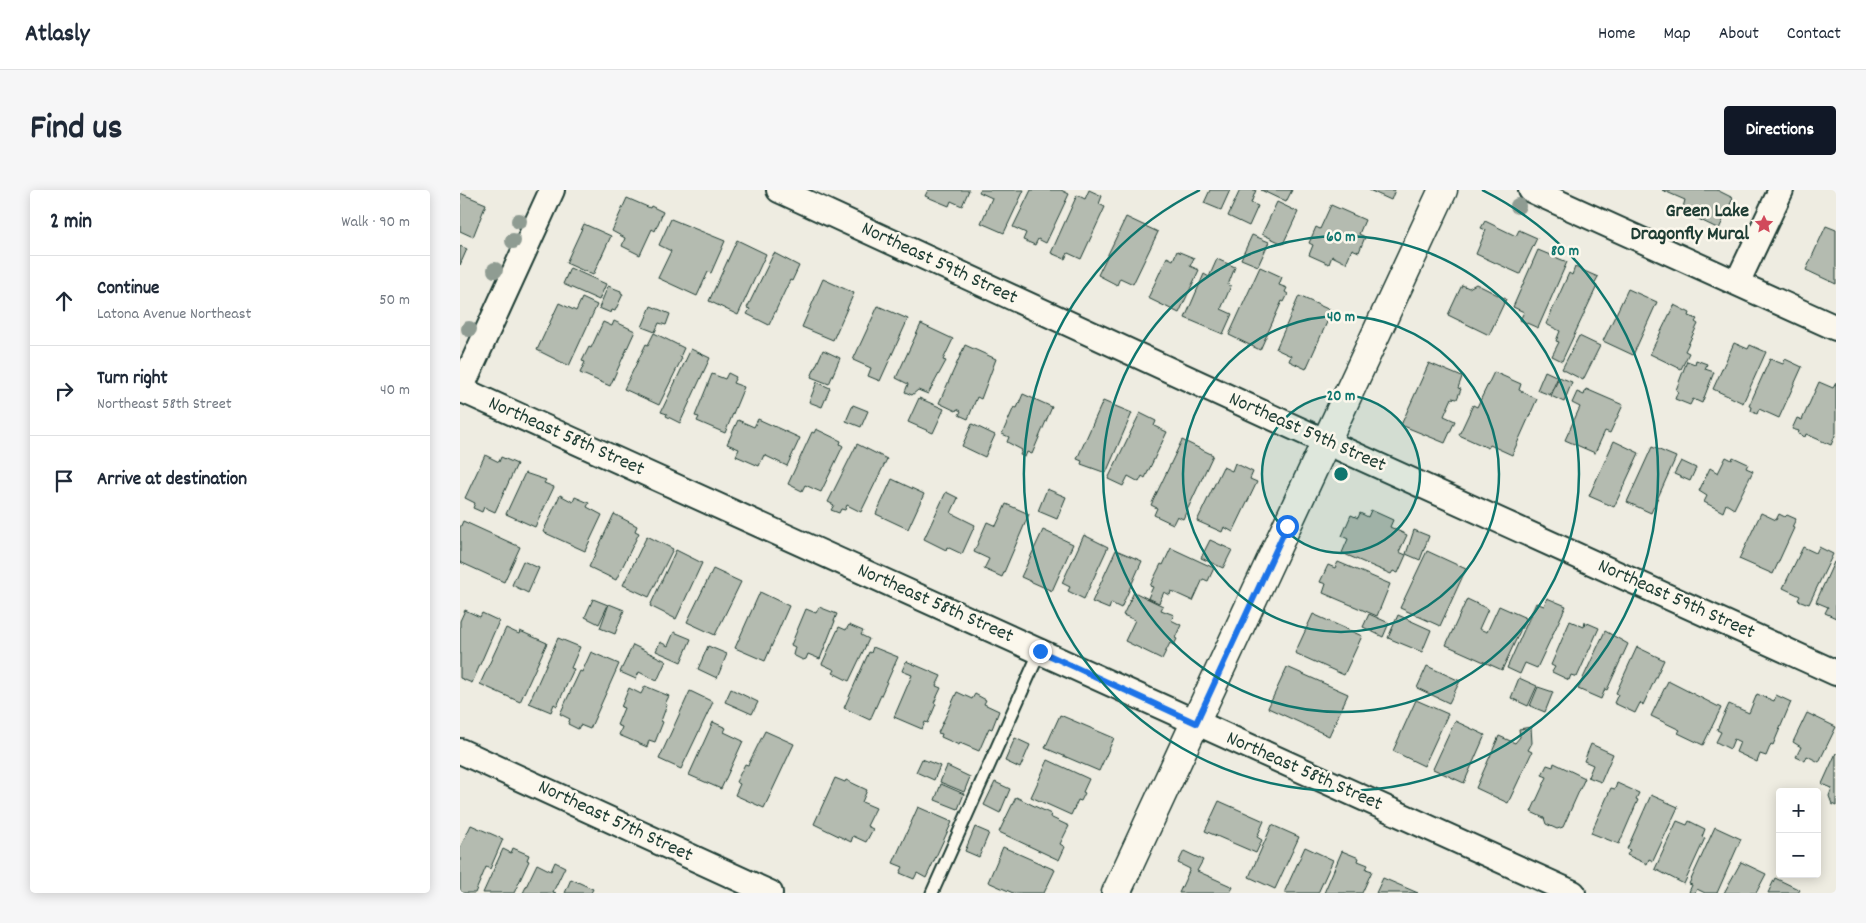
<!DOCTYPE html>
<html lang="en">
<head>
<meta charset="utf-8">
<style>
	body { margin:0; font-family:Dekko,sans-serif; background:#f6f6f7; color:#1f2937 }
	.controls { position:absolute; right:15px; bottom:15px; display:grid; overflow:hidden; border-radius:5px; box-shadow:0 2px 12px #0003 }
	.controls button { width:45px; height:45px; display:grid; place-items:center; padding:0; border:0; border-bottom:1px solid #e0e1e3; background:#fff; color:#1f2937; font:25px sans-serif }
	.stop { position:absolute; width:15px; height:15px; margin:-11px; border:4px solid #1a73e8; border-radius:50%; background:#fff }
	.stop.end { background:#1a73e8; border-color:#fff; box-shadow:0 1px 5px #0008 }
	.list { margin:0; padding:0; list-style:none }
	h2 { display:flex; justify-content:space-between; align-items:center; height:65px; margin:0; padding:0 20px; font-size:21px }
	h2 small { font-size:16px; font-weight:400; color:#747a83 }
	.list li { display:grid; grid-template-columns:32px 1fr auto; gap:15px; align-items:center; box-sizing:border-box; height:90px; padding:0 20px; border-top:1px solid #e0e1e3 }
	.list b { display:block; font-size:19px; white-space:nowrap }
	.list p { margin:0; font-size:16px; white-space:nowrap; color:#747a83 }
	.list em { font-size:16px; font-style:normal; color:#747a83 }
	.icon { flex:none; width:28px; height:28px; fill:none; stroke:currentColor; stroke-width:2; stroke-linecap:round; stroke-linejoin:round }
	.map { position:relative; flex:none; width:1376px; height:703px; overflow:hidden; border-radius:5px }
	header { display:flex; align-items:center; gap:30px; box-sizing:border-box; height:70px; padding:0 25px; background:#fff; border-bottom:1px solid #e0e1e3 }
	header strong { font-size:24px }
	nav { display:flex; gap:28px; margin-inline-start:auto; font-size:18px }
	.intro { display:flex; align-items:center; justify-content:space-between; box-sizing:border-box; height:120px; padding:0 30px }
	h1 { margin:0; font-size:35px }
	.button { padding:12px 22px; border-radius:5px; background:#111827; color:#fff; font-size:18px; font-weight:700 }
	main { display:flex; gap:30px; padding:0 30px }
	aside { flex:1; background:#fff; border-radius:5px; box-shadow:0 2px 12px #0003 }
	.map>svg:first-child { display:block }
</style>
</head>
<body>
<header>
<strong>Atlasly</strong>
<nav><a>Home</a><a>Map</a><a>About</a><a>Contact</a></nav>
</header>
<div class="intro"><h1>Find us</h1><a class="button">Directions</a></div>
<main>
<aside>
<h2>2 min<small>Walk · 90 m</small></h2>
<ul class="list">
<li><svg class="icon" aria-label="ahead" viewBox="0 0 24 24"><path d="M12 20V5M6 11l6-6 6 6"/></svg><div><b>Continue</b><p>Latona Avenue Northeast</p></div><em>50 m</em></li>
<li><svg class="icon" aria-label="right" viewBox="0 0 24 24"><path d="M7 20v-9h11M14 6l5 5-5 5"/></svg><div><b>Turn right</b><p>Northeast 58th Street</p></div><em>40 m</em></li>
<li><svg class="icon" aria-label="arrive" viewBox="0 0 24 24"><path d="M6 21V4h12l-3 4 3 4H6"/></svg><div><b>Arrive at destination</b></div></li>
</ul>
</aside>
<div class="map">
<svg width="1376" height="703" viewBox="0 0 1376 703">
	<rect width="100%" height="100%" fill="#eeece1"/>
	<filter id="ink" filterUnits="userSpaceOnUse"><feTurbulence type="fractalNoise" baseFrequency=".02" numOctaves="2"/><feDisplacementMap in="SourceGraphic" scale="10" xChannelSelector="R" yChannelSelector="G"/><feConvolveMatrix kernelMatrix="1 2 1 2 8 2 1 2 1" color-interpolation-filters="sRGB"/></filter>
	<g filter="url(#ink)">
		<path fill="#b4bbb0" stroke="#1f3d34" d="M 468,0 L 509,0 L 502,16 L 491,11 L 489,16 L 465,6 Z
			M 520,0 L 564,0 L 544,43 L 521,33 L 532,8 L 519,2 Z
			M 571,0 L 601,0 L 609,4 L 586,53 L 578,49 L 575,55 L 563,50 L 566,43 L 553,37 Z
			M 629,0 L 642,6 L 639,14 L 645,17 L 621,69 L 608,63 L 605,69 L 591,63 L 617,5 L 625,9 Z
			M 750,0 L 770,0 L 761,20 L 744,13 Z
			M 780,0 L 796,0 L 791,13 L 798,16 L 789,36 L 768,26 Z
			M 801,0 L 832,0 L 826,12 Z
			M 909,0 L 935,0 L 931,10 Z
			M 1202,0 L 1257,0 L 1273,8 L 1259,39 L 1222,21 L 1225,10 Z
			M 0,3 L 26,14 L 13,47 L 0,41 Z
			M 167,8 L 190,18 L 191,16 L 203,22 L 195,41 L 192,39 L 180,65 L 162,56 L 165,48 L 152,41 Z
			M 817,12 L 838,22 L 823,54 L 802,44 Z
			M 871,15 L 905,30 L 899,44 L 905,47 L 899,62 L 892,59 L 886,73 L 872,66 L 869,74 L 849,65 L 853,55 L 849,53 L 856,37 L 860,39 Z
			M 666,27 L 698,42 L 673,94 L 660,88 L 657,95 L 638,85 Z
			M 211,29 L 265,51 L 251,83 L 248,82 L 237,106 L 198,88 L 211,61 L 199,55 Z
			M 1025,31 L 1056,46 L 1059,40 L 1077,48 L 1060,84 L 1016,64 L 1026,40 L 1021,38 Z
			M 124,34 L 151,46 L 133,85 L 106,73 Z
			M 1366,36 L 1376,40 L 1376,94 L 1346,80 Z
			M 792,45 L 809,52 L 798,76 L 781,69 Z
			M 277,50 L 306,64 L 278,125 L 249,111 Z
			M 0,56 L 7,59 L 0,75 Z
			M 1078,60 L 1107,72 L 1078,138 L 1060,130 L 1064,122 L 1053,117 Z
			M 717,61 L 734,68 L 730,76 L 739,80 L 719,123 L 688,108 L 707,67 L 713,70 Z
			M 314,63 L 339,76 L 332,91 L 330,90 L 309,135 L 287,124 L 290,119 L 287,118 Z
			M 757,69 L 775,77 L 768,95 L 771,96 L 761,119 L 772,124 L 763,144 L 725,128 L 744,84 L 749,87 Z
			M 800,77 L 822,87 L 819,95 L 827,98 L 825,102 L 828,104 L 824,112 L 822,111 L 800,160 L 769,145 Z
			M 1115,77 L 1138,87 L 1134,94 L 1137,96 L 1102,171 L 1092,166 L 1099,152 L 1096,151 L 1100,141 L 1086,134 L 1109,83 L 1112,85 Z
			M 110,78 L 146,94 L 139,110 L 103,94 Z
			M 363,89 L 394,103 L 373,150 L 342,137 Z
			M 1016,94 L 1046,109 L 1029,145 L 988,125 L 1002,95 L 1009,98 Z
			M 148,96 L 161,101 L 161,103 L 163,104 L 155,121 L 152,120 L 151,123 L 139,118 Z
			M 1168,99 L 1197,112 L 1173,165 L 1143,151 Z
			M 839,106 L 872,121 L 846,179 L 829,171 L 831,166 L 816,159 Z
			M 122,108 L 137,115 L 109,176 L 77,160 L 99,113 L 116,121 Z
			M 1214,115 L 1230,123 L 1229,126 L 1237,129 L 1235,132 L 1238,134 L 1225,161 L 1229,163 L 1221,179 L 1190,164 Z
			M 191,116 L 210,124 L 206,135 L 199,133 L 195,142 L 182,137 Z
			M 418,116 L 448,129 L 420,191 L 408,186 L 411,178 L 393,170 Z
			M 154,131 L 175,141 L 150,196 L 120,183 L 125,172 L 122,171 L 129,157 L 131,158 L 143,132 L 152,136 Z
			M 461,134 L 493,149 L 483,170 L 486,171 L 468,204 L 458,200 L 452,205 L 445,202 L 448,194 L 436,188 Z
			M 194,143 L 224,158 L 220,167 L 222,168 L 199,215 L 164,199 L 186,154 L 188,155 Z
			M 1119,146 L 1140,156 L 1123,190 L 1102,179 Z
			M 1274,153 L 1288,159 L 1290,155 L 1306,162 L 1283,213 L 1253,199 Z
			M 505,155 L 536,169 L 521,209 L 517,207 L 508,229 L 499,225 L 501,221 L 497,219 L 496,221 L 479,213 Z
			M 231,159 L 250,168 L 220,233 L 206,226 L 207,224 L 201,222 Z
			M 363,160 L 380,168 L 369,194 L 351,187 Z
			M 1310,169 L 1323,174 L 1325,169 L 1342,177 L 1319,228 L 1299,219 L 1297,224 L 1291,221 L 1292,217 L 1289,216 Z
			M 1236,170 L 1247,174 L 1245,179 L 1254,182 L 1242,213 L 1233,209 L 1230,215 L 1215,209 L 1218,201 L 1216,200 L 1227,171 L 1235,174 Z
			M 969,173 L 1002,187 L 998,198 L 1001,199 L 997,209 L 992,208 L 984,226 L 995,231 L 985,253 L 941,235 Z
			M 1085,181 L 1098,187 L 1090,205 L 1077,200 Z
			M 1034,182 L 1061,194 L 1059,200 L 1077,209 L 1052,265 L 1030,255 L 1028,258 L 999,245 L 1013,215 L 1017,217 Z
			M 268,183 L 276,187 L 273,193 L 284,197 L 265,243 L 237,231 L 239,227 L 235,226 L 252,184 L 265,189 Z
			M 1099,187 L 1112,192 L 1104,212 L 1091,206 Z
			M 357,192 L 370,198 L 362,217 L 349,212 Z
			M 1359,192 L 1373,198 L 1376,193 L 1376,243 L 1371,255 L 1346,244 L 1345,247 L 1338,244 L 1339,241 L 1332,239 L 1337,228 L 1342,230 Z
			M 1126,199 L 1163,215 L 1150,243 L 1145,241 L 1135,263 L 1105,250 L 1120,217 L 1112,213 L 1117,202 L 1124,205 Z
			M 563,204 L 592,217 L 572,264 L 567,262 L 565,267 L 560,265 L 562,260 L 547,252 L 549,247 L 542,244 L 554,217 L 557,218 Z
			M 459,208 L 484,219 L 473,243 L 448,232 Z
			M 643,211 L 672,223 L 646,283 L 621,274 L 622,271 L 617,269 Z
			M 393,215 L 408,221 L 401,237 L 386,231 Z
			M 680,223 L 696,231 L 694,236 L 707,242 L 685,288 L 682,286 L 679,292 L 668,286 L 663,296 L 648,289 Z
			M 298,229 L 340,248 L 327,276 L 304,265 L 299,276 L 276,266 L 279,259 L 267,254 L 278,230 L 294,237 Z
			M 512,234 L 535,245 L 525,267 L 502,256 Z
			M 356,239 L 381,251 L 380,254 L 383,256 L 361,302 L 345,295 L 342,301 L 328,294 L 352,242 L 354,243 Z
			M 722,250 L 753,265 L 723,329 L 717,326 L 713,334 L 694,325 L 697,318 L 691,315 Z
			M 1154,251 L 1179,263 L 1154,317 L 1129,306 Z
			M 397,254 L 427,269 L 401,322 L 387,315 L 385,320 L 381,319 L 379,323 L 371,320 L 374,315 L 368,312 Z
			M 1192,257 L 1216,267 L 1191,323 L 1167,312 Z
			M 25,265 L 39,272 L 41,267 L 57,274 L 35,322 L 24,317 L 22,322 L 13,318 L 15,313 L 5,308 Z
			M 1266,267 L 1272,270 L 1273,267 L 1288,274 L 1286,278 L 1293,281 L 1274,319 L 1266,314 L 1263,322 L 1244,312 L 1247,306 L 1239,301 L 1250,278 L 1258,283 Z
			M 1221,271 L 1236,278 L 1230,291 L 1214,284 Z
			M 775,273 L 793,282 L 790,289 L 797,292 L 773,342 L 764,337 L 762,342 L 737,331 L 763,277 L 772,281 Z
			M 65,283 L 86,290 L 84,293 L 94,297 L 75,337 L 46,324 Z
			M 432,289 L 464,304 L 448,339 L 416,324 Z
			M 587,299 L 606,307 L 597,329 L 578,321 Z
			M 486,302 L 498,308 L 491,323 L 515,335 L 502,364 L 487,357 L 486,360 L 464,349 Z
			M 100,305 L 113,312 L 115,307 L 129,313 L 127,317 L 142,325 L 125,361 L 83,342 Z
			M 546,314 L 569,324 L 542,387 L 524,379 L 529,369 L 514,362 L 527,332 L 536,336 Z
			M 911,320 L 933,330 L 930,337 L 947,345 L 939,362 L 946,365 L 938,383 L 933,381 L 931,384 L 882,363 L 888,349 L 882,346 L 891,325 L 898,328 L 900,323 L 908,327 Z
			M 1301,323 L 1316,330 L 1319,324 L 1325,327 L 1327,325 L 1336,329 L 1332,337 L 1334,338 L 1313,384 L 1279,369 Z
			M 154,324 L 177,336 L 175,341 L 179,343 L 156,390 L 129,377 Z
			M 3,331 L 60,357 L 44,392 L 0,372 L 0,338 Z
			M 583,340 L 613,354 L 592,401 L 561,387 Z
			M 954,340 L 969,346 L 960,370 L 946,364 Z
			M 624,345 L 648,357 L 624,409 L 608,401 L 610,397 L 602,393 Z
			M 187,346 L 213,359 L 189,407 L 163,395 Z
			M 750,350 L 772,360 L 763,378 L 741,368 Z
			M 1343,357 L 1356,363 L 1359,357 L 1373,364 L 1349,414 L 1338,410 L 1340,406 L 1323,398 Z
			M 711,358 L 754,378 L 748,391 L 743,389 L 733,411 L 711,401 L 710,405 L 704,402 L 699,413 L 688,408 L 693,397 L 690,396 L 701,374 L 703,375 Z
			M 216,360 L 242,373 L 216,429 L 190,416 Z
			M 656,360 L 682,371 L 661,418 L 651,413 L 649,419 L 632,412 Z
			M 967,361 L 1006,379 L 980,436 L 940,418 Z
			M 63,371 L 79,378 L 68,403 L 52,395 Z
			M 878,372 L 930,394 L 917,426 L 863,403 L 866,394 L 860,392 L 868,375 L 875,378 Z
			M 1374,372 L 1376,373 L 1376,428 L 1365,423 L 1368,417 L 1356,412 Z
			M 253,379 L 281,392 L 255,445 L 227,432 Z
			M 300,402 L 329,416 L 305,471 L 275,458 Z
			M 674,402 L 703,416 L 701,420 L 714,425 L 711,430 L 721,435 L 715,448 L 717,449 L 714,455 L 710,453 L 702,469 L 665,451 L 675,430 L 663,425 Z
			M 1087,408 L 1106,416 L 1077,478 L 1065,473 L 1060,484 L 1047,478 L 1076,413 L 1084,416 Z
			M 133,409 L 148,415 L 139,434 L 125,427 Z
			M 1007,409 L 1028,419 L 1019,439 L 1027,442 L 1039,416 L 1066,428 L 1042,480 L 986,455 Z
			M 149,414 L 164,420 L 155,444 L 140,438 Z
			M 359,417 L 377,424 L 374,431 L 375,431 L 360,469 L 348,464 L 346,469 L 343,470 L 333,465 L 335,457 L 331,455 L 346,419 L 356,423 Z
			M 5,420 L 20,427 L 22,423 L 39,431 L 12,493 L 0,488 L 0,431 Z
			M 853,424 L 902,446 L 884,485 L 835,463 Z
			M 909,424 L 929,433 L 923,447 L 903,437 Z
			M 938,425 L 971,440 L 962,462 L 928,448 Z
			M 1110,431 L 1124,437 L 1125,432 L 1139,438 L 1117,487 L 1111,485 L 1109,490 L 1092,482 L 1095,477 L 1091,475 Z
			M 389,435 L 403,441 L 401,445 L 409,449 L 389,491 L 373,483 L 375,480 L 362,474 L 379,437 L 386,440 Z
			M 46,438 L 59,444 L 60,441 L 87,453 L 60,512 L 20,494 Z
			M 1145,441 L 1168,454 L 1147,500 L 1145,499 L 1141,509 L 1118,499 Z
			M 214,442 L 231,449 L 221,472 L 196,461 L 200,452 L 208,456 Z
			M 98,448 L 120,457 L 111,478 L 114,479 L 97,516 L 94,514 L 91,522 L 69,513 Z
			M 173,455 L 206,471 L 197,491 L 179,482 L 176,489 L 160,482 Z
			M 248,456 L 267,464 L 257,488 L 238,479 Z
			M 413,457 L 438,467 L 410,530 L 384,518 L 409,462 L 411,463 Z
			M 1177,457 L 1204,470 L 1183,515 L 1180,513 L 1175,523 L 1154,513 L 1158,504 L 1156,503 Z
			M 131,462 L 159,474 L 130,539 L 120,535 L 118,539 L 108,534 L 110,529 L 100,524 L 120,481 L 122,482 Z
			M 446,471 L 481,486 L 476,496 L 481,498 L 474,513 L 476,514 L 468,533 L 465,532 L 462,539 L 434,527 L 452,485 L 442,481 Z
			M 967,476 L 1000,491 L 989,513 L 957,498 Z
			M 827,477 L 888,504 L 869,546 L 808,518 Z
			M 1059,488 L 1077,496 L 1068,516 L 1051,508 Z
			M 1208,491 L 1261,518 L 1243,555 L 1218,543 L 1220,540 L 1191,526 Z
			M 185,496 L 209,506 L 205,514 L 207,515 L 201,531 L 203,532 L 195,552 L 189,550 L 187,557 L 159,545 L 162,537 L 157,535 L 164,518 L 161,517 L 169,498 L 181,504 Z
			M 1078,497 L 1093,502 L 1085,522 L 1070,516 Z
			M 271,499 L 298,512 L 292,524 L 265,512 Z
			M 230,501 L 253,512 L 221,579 L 199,569 Z
			M 497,502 L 512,509 L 515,504 L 526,510 L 524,514 L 539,521 L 532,539 L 529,538 L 519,561 L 500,553 L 499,555 L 481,547 L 482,544 L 478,543 Z
			M 1297,504 L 1314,511 L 1316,505 L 1331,512 L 1313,555 L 1311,554 L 1306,566 L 1300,564 L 1297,572 L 1276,562 L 1280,552 L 1274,549 L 1270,559 L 1256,552 L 1261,542 L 1257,540 L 1269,514 L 1289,523 Z
			M 956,510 L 988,524 L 964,576 L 933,561 Z
			M 1347,523 L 1376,537 L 1359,572 L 1347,566 L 1345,571 L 1336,567 L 1341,557 L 1333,552 Z
			M 600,525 L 654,548 L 639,581 L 585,558 Z
			M 995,531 L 1025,545 L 1004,593 L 973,579 Z
			M 253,532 L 266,538 L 264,542 L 283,551 L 261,599 L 229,585 Z
			M 1071,537 L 1072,553 L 1068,560 L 1072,562 L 1048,613 L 1016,598 L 1039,546 L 1055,553 L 1060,547 L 1059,539 Z
			M 305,541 L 334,554 L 304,618 L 275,605 L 280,594 L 276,592 L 285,574 L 288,575 Z
			M 555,548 L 570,555 L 560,578 L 545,571 Z
			M 1131,554 L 1153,564 L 1141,592 L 1128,587 L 1133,575 L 1124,571 Z
			M 1376,563 L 1376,616 L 1372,614 L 1369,606 L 1372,598 L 1362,594 Z
			M 462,569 L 480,576 L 474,590 L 456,582 Z
			M 588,570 L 629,589 L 623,602 L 625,603 L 621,611 L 618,610 L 611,625 L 571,607 Z
			M 1094,573 L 1125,588 L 1103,637 L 1097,639 L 1086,634 L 1084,628 L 1071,622 L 1087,587 L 1082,585 L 1087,575 L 1093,577 Z
			M 487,576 L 510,587 L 504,602 L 480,592 Z
			M 375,588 L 385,592 L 386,590 L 407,600 L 402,612 L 416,618 L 407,636 L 413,639 L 406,652 L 393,646 L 391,652 L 354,634 Z
			M 535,592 L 550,599 L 540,623 L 524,615 Z
			M 1157,593 L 1179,603 L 1176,609 L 1178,610 L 1159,654 L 1131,643 L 1151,598 L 1155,599 Z
			M 481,594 L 504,604 L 498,619 L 475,610 Z
			M 1191,605 L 1218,617 L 1193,671 L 1189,669 L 1187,674 L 1167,665 L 1170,660 L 1167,659 Z
			M 556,607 L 591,624 L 590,627 L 609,636 L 600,654 L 605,657 L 599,670 L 539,642 Z
			M 759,611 L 804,631 L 797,647 L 802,650 L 796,663 L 745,641 Z
			M 458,617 L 492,632 L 466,688 L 457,683 L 454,689 L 440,683 L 443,677 L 433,673 Z
			M 1217,631 L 1227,635 L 1229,631 L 1245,639 L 1242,647 L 1245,648 L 1224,694 L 1195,679 Z
			M 11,635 L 43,649 L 30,679 L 26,677 L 15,703 L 0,703 L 0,658 Z
			M 812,635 L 839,647 L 815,699 L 789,687 Z
			M 515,637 L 529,643 L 519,667 L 505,661 Z
			M 1255,637 L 1281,649 L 1257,703 L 1245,703 L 1237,699 L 1235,703 L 1231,703 L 1229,702 L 1232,695 L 1229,694 Z
			M 543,657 L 595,680 L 584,703 L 553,703 L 528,692 Z
			M 845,657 L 873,670 L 858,703 L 824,703 Z
			M 53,658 L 69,665 L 67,670 L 69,671 L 54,703 L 23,703 L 43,659 L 51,663 Z
			M 724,661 L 743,670 L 737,681 L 773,697 L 770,703 L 719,703 L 730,679 L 718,673 Z
			M 882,661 L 899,668 L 898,671 L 908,675 L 906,679 L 912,681 L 902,703 L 864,703 Z
			M 95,672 L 105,677 L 93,702 L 96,703 L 63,703 L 77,674 L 91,681 Z
			M 1281,672 L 1306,684 L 1296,703 L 1264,703 Z
			M 923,688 L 958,703 L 916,703 Z
			M 1315,688 L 1340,700 L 1338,703 L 1308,703 Z
			M 111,689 L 133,699 L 131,703 L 105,703 Z"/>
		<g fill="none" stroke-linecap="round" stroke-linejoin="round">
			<defs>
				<path id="service" d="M 472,703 L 580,461"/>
				<path id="minor" d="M 319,0 L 831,236 L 1376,483
					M 1071,0 L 1376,138
					M 1277,93 L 1321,0
					M 0,199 L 1113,703
					M 0,201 L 92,0
					M 0,561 L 310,703"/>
				<path id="tertiary" d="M 656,703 L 983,0"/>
			</defs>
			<use href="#service" stroke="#1f3d34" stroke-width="15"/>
			<use href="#minor" stroke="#1f3d34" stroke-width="28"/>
			<use href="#tertiary" stroke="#1f3d34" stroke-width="31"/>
			<use href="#service" stroke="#fbf7ec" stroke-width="11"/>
			<use href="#minor" stroke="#fbf7ec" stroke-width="24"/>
			<use href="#tertiary" stroke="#fbf7ec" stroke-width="28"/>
		</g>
		<g fill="#8f9c92">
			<circle cx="1058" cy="16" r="8"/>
			<circle cx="59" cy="31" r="8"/>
			<circle cx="53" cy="51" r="8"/>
			<circle cx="35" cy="80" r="8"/>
			<circle cx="9" cy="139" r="8"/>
		</g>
	</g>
	<g fill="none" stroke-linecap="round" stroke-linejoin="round" filter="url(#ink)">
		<path stroke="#1a73e8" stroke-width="6" d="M 580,461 L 736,533 L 827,336"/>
	</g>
	<circle cx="881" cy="284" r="79" fill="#0f766e" fill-opacity=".12"/>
	<g fill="none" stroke="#0f766e" stroke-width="2.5">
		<circle cx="881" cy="284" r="79"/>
		<circle cx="881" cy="284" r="158"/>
		<circle cx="881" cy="284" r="238"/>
		<path d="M1022 0A317 317 0 1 1 740 0"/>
	</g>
	<defs>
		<symbol id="sight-bare" viewBox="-9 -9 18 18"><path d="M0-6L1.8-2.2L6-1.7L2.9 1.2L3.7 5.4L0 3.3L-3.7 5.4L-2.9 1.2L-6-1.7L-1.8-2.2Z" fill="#d1495b" stroke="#fbf7ec" stroke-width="2.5" paint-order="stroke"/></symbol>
	</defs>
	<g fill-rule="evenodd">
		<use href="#sight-bare" x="1290" y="20" width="28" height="28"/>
	</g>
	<g text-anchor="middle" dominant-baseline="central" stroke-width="5" stroke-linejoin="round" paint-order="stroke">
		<g font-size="20" font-weight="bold" fill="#1f3d34" stroke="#fbf7ec" text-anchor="end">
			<text x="1289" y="22">Green Lake<tspan x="1289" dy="23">Dragonfly Mural</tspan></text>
		</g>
		<g font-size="20" fill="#1f3d34" stroke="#fbf7ec">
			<text transform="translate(479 74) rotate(25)">Northeast 59th Street</text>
			<text transform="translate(847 243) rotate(24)">Northeast 59th Street</text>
			<text transform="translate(106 247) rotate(24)">Northeast 58th Street</text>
			<text transform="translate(1216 410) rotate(24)">Northeast 59th Street</text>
			<text transform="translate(475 414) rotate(24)">Northeast 58th Street</text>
			<text transform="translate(844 582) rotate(24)">Northeast 58th Street</text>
			<text transform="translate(155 632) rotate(25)">Northeast 57th Street</text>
		</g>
	</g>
	<circle cx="881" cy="284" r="8" fill="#0f766e" stroke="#fbf7ec" stroke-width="2.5"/>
	<g font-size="15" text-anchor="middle" font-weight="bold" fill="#0f766e" stroke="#fbf7ec" stroke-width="5" stroke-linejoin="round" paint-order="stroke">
		<text x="881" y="51">60 m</text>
		<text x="1105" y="65">80 m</text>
		<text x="881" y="131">40 m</text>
		<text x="881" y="210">20 m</text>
	</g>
</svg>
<div class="controls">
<button>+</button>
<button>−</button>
</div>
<div class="stop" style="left:827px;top:336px"></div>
<div class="stop end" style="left:580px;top:461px"></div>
</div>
</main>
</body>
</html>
